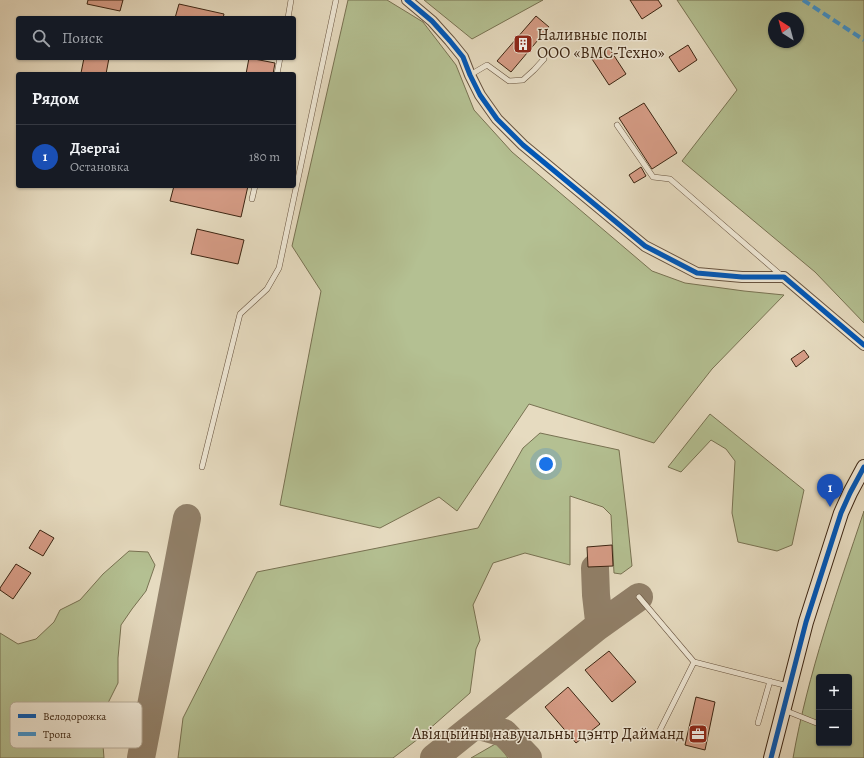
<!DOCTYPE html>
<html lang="ru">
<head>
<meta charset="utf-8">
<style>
	body { margin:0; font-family:Alegreya,serif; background:#20242c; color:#f1f3f6 }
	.controls { position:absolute; right:12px; bottom:12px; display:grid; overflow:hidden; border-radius:4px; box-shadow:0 1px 3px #0004 }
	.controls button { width:36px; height:36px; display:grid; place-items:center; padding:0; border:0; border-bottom:1px solid #363941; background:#171b24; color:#f1f3f6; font:20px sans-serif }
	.compass { position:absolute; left:768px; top:12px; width:36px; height:36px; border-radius:50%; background:#171b24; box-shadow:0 1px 3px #0004; rotate:324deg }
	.you { position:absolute; left:546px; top:464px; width:14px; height:14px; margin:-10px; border:3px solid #fff; border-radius:50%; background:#1a73e8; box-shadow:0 0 0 6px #1a73e833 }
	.badge { display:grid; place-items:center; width:26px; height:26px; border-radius:50%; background:#7c3aed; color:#fff; font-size:13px; font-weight:700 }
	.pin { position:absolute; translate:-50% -33px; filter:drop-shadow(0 1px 2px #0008) }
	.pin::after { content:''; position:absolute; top:21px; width:14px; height:12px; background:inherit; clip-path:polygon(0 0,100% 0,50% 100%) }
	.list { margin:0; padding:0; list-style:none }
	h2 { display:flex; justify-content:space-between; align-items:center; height:52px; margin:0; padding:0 16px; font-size:17px }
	h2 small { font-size:13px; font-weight:400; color:#9ea1a6 }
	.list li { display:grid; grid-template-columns:26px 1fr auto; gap:12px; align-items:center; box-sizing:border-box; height:64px; padding:0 16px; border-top:1px solid #363941 }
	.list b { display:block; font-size:15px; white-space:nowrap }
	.list p { margin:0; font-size:13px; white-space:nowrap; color:#9ea1a6 }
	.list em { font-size:13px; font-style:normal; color:#9ea1a6 }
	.icon { flex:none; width:22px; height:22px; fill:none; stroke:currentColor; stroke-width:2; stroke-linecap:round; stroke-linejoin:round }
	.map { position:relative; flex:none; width:864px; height:758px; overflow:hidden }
	.search { position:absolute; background:#171b24; box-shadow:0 1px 3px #0004; left:16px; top:16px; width:280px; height:44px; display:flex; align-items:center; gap:10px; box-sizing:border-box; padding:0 14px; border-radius:4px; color:#9ea1a6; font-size:15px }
	.panel { position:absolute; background:#171b24; box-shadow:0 1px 3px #0004; left:16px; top:72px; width:280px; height:116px; border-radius:4px }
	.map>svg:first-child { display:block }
</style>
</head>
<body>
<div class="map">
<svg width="864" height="758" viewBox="0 0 864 758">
	<rect width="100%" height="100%" fill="#e6dbc0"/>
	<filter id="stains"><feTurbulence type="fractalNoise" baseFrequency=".005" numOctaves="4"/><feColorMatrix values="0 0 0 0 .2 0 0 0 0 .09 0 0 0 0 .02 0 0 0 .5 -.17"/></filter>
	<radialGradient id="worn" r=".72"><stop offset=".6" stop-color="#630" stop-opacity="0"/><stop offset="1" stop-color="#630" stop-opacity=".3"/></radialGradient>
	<path fill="#b4c092" stroke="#787252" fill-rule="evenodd" d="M 348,0 L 387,0 L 423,22 L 456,65 L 474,110 L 512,152 L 652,271 L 685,283 L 744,291 L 784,295 L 712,369 L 654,443 L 529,404 L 457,511 L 439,497 L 380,528 L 280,505 L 321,291 L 292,246 Z
		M 424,0 L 543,0 L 472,39 Z
		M 677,0 L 864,0 L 864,323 L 815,272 L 682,161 L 737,90 ZM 774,18 L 798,18 L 798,42 L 774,42 Z
		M 710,414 L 804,490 L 792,545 L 777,551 L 738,542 L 732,513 L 735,461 L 726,449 L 711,440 L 681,472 L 668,467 Z
		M 540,433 L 619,450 L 627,517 L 632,566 L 621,574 L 614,573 L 611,515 L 603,507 L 570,496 L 570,565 L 525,553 L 493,563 L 473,605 L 480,640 L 476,649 L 470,693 L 418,739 L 393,758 L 178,758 L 183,718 L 257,572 L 478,528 L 523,448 Z
		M 864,511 L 864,758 L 793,758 C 808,673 837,592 864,511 ZM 819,677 L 849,677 L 849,743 L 819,743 Z
		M 129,551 L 148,552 L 155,565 L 146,591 L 132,609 L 121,625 L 118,658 L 118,683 L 103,713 L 102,733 L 104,758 L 0,758 L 0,633 L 18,644 L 36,639 L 54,622 L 60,610 L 80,600 L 103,574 Z
		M 497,743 L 508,758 L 471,758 Z"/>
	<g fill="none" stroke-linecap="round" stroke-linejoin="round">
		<path stroke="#918069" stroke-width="28" d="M 595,568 L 596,595 L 599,621 L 597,627
			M 476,725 L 504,733 L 528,758
			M 141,758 L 187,518
			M 434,758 L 597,627 L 639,597"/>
	</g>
	<path fill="#d69c86" stroke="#3c2512" d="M 88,0 L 123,0 L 120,11 L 87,4 Z
		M 630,0 L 658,0 L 662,6 L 642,19 Z
		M 179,4 L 224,14 L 223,18 L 175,18 Z
		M 536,16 L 549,27 L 511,72 L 497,61 Z
		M 688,45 L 697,60 L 679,72 L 669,57 Z
		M 609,48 L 626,74 L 609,85 L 592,59 Z
		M 84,58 L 109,58 L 106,74 L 86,74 L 81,73 Z
		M 249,58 L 275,63 L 273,74 L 246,74 Z
		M 644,103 L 677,153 L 652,169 L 619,118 Z
		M 641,167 L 646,176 L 634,183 L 629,175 Z
		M 174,186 L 248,186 L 241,217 L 170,201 Z
		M 197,229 L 244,240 L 238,264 L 191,254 Z
		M 804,350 L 809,357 L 796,367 L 791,359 Z
		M 40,530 L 54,538 L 43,556 L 29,548 Z
		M 612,545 L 613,566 L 588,567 L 587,547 Z
		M 16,564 L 31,573 L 13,599 L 0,590 L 0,588 Z
		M 609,651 L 636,682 L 612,702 L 585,670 Z
		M 568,687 L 600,724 L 576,743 L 545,707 Z
		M 696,697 L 715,702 L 705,750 L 685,745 Z"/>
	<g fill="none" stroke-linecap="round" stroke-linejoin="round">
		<defs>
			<path id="lane" d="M 288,18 L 291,0
				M 277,74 L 280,58
				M 470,75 L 487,65 L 509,81 L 523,80 L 534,70 L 544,59
				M 617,125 L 653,177 L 670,179 L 783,277
				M 252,199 L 255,186
				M 202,467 L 240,314 L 267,289 L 279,268 L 336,0
				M 639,597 L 694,662 L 788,686
				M 784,710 L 819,724
				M 758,723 L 770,681
				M 658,734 L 694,662"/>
			<path id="street" d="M 407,0 L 432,21 L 450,41 L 463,57 L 470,75 L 480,95 L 497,119 L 523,145 L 645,246 L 697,273 L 742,277 L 784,277 L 864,345"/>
			<path id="secondary" d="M 771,758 L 806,622 L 841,513 L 850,493 L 864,467"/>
		</defs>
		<use href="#lane" stroke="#66523e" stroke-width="6"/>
		<use href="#street" stroke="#66523e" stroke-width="12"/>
		<use href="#secondary" stroke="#3c2512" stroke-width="16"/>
		<use href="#lane" stroke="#efe8d6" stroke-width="5"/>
		<use href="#street" stroke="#efe8d6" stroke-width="10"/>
		<use href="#secondary" stroke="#efe8d6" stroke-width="14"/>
		<path stroke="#3f95d3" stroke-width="4" stroke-dasharray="8 4" stroke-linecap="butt" d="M 803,0 L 864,40"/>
		<defs>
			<path id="cycleway" d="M 407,0 L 432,21 L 450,41 L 463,57 L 470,75 L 480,95 L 497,119 L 523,145 L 645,246 L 697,273 L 742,277 L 784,277 L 864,345
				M 771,758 L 806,622 L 841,513 L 850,493 L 864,467"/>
		</defs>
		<use href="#cycleway" stroke="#efe8d6" stroke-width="8"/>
		<use href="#cycleway" stroke="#0057b8" stroke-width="5"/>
	</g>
	<defs>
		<symbol id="building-square" viewBox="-11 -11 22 22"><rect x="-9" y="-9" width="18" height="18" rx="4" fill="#8f2418" stroke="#efe8d6"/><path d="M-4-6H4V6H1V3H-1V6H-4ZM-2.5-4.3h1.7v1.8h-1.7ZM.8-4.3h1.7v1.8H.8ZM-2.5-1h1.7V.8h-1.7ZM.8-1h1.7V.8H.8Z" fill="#fff"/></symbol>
		<symbol id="office-square" viewBox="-11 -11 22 22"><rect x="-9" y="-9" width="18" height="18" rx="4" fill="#8f2418" stroke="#efe8d6"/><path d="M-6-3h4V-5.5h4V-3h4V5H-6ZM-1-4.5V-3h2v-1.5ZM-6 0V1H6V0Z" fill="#fff"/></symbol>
	</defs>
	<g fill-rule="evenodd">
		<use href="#building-square" x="512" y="33" width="22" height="22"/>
		<use href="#office-square" x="687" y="723" width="22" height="22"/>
	</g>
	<g text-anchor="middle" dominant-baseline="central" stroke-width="3" stroke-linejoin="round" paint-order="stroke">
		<g font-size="16" fill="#3c2512" stroke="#efe8d6" text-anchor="start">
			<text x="537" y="35">Наливные полы<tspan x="537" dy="18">ООО «ВМС-Техно»</tspan></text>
			<text x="684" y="734" text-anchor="end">Авіяцыйны навучальны цэнтр Дайманд</text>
		</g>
	</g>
	<rect x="10" y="702" width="132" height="46" rx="6" fill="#efe8d6" stroke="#b9ae9b" stroke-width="1"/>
	<rect x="18" y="714" width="18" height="4" fill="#0057b8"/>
	<rect x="18" y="732" width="18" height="4" fill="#3f95d3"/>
	<g font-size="11" fill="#3c2512">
		<text x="43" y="720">Велодорожка</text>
		<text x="43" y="738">Тропа</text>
	</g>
	<rect width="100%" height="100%" filter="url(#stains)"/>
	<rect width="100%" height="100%" fill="url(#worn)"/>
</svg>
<div class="controls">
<button>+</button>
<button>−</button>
</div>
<svg class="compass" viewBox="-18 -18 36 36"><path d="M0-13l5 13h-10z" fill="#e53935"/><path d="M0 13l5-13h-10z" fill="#9ea1a6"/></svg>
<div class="you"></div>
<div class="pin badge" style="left:830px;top:507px;background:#1a4fb4">1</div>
<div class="search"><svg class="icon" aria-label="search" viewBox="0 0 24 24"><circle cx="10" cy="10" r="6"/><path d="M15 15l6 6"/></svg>Поиск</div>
<section class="panel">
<h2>Рядом<small></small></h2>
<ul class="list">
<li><span class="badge" style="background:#1a4fb4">1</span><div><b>Дзергаі</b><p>Остановка</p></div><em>180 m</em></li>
</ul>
</section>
</div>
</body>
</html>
